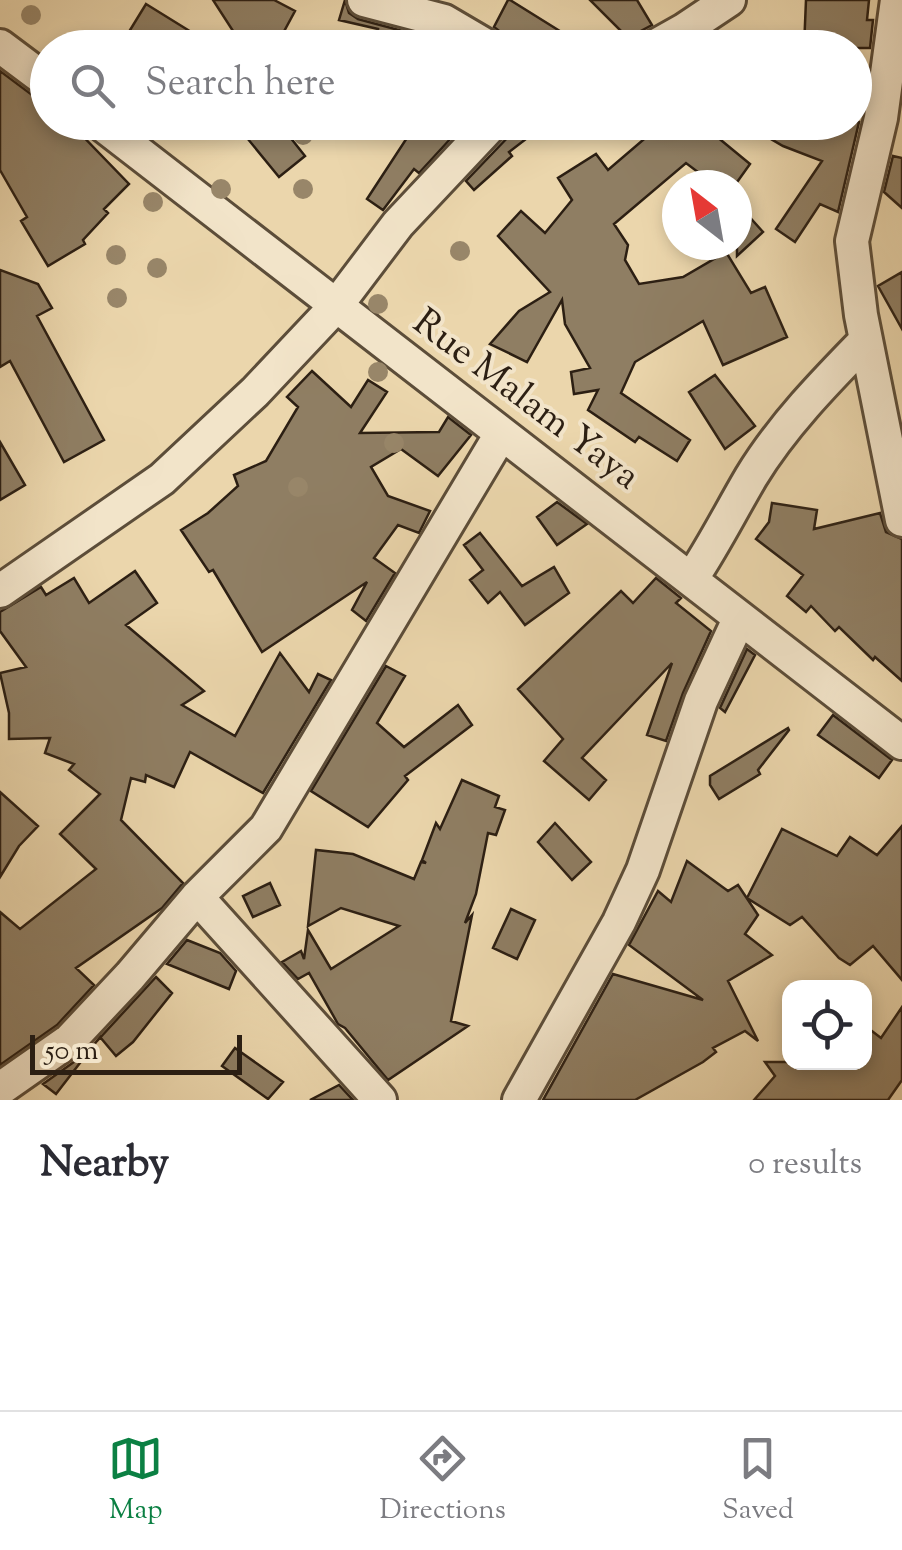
<!DOCTYPE html>
<html lang="en">
<head>
<meta charset="utf-8">
<style>
	body { margin:0; font-family:"Sorts Mill Goudy",serif; background:#f7f7f7; color:#2b2b33 }
	.controls { position:absolute; right:30px; bottom:30px; display:grid; overflow:hidden; border-radius:20px; box-shadow:0 5px 15px #0003 }
	.controls button { width:90px; height:90px; display:grid; place-items:center; padding:0; border:0; border-bottom:2px solid #e1e1e2; background:#fff; color:#2b2b33; font:50px sans-serif }
	.compass { position:absolute; left:662px; top:170px; width:90px; height:90px; border-radius:50%; background:#fff; box-shadow:0 5px 15px #0003; rotate:329deg }
	.scale { position:absolute; left:30px; bottom:25px; width:212px; box-sizing:border-box; padding-left:10px; border:5px solid #2c1f13; border-top:0; font-size:28px; line-height:35px; white-space:nowrap; color:#2c1f13; -webkit-text-stroke:8px #f2e4c9; paint-order:stroke }
	.list { margin:0; padding:0; list-style:none }
	h2 { display:flex; justify-content:space-between; align-items:center; height:130px; margin:0; padding:0 40px; font-size:42px }
	h2 small { font-size:32px; font-weight:400; color:#7c7c81 }
	.icon { flex:none; width:55px; height:55px; fill:none; stroke:currentColor; stroke-width:2; stroke-linecap:round; stroke-linejoin:round }
	.map { position:relative; flex:none; width:902px; height:1100px; overflow:hidden }
	.search { position:absolute; background:#fff; box-shadow:0 5px 15px #0003; left:30px; right:30px; top:30px; height:110px; display:flex; align-items:center; gap:25px; box-sizing:border-box; padding:0 35px; border-radius:55px; color:#7c7c81; font-size:38px }
	.sheet { height:310px; background:#fff }
	nav { display:flex; justify-content:space-around; align-items:center; box-sizing:border-box; height:140px; border-top:2px solid #e1e1e2; background:#fff; font-size:28px; color:#7c7c81 }
	nav a { display:grid; justify-items:center; gap:5px }
	nav .on { color:#0b8043 }
	.map>svg:first-child { display:block }
</style>
</head>
<body>
<div class="map">
<svg width="902" height="1100" viewBox="0 0 902 1100">
	<rect width="100%" height="100%" fill="#ebd6ac"/>
	<filter id="stains"><feTurbulence type="fractalNoise" baseFrequency=".002" numOctaves="4"/><feColorMatrix values="0 0 0 0 .2 0 0 0 0 .09 0 0 0 0 .02 0 0 0 .5 -.17"/></filter>
	<radialGradient id="worn" r=".72"><stop offset=".6" stop-color="#630" stop-opacity="0"/><stop offset="1" stop-color="#630" stop-opacity=".3"/></radialGradient>
	<path fill="#8f7e63" stroke="#2c1f13" stroke-width="2.5" d="M 213,0 L 274,0 L 295,11 L 275,48 L 244,48 Z
		M 345,0 L 349,13 L 358,19 L 436,40 L 450,48 L 374,48 L 378,29 L 339,20 Z
		M 508,0 L 510,0 L 587,48 L 510,48 L 507,37 L 494,27 Z
		M 590,0 L 637,0 L 652,25 L 641,31 L 633,43 Z
		M 806,0 L 869,0 L 867,20 L 873,20 L 870,48 L 804,48 Z
		M 146,4 L 217,48 L 119,48 Z
		M 0,71 L 36,98 L 48,102 L 48,122 L 69,122 L 129,184 L 104,209 L 108,213 L 83,240 L 85,244 L 48,266 L 21,221 L 27,217 L 0,170 Z
		M 234,122 L 278,122 L 305,156 L 279,177 Z
		M 442,122 L 464,124 L 419,173 L 414,169 L 383,210 L 367,199 L 416,124 L 427,132 Z
		M 513,122 L 548,122 L 509,152 L 512,156 L 474,190 L 466,181 L 509,136 Z
		M 664,122 L 699,122 L 750,164 L 735,185 L 715,185 L 686,163 L 614,224 L 628,245 L 625,260 L 639,284 L 683,277 L 726,252 L 751,293 L 765,287 L 787,337 L 723,365 L 703,321 L 635,362 L 621,393 L 690,440 L 677,461 L 639,437 L 635,442 L 588,410 L 598,390 L 574,394 L 571,372 L 590,368 L 565,324 L 562,300 L 527,362 L 490,344 L 519,311 L 550,292 L 498,236 L 521,211 L 545,233 L 572,200 L 558,178 L 596,154 L 608,170 Z
		M 742,122 L 859,122 L 838,212 L 820,204 L 795,242 L 776,229 L 822,161 L 783,146 Z
		M 893,156 L 902,158 L 902,208 L 884,192 Z
		M 737,203 L 763,232 L 737,256 Z
		M 0,270 L 38,284 L 52,308 L 37,316 L 104,440 L 64,462 L 10,361 L 0,367 Z
		M 902,272 L 902,329 L 878,286 Z
		M 312,371 L 351,407 L 368,380 L 387,392 L 360,433 L 439,432 L 448,417 L 471,435 L 438,476 L 401,449 L 371,467 L 388,496 L 430,511 L 419,533 L 398,525 L 374,558 L 395,573 L 366,621 L 352,610 L 367,582 L 262,652 L 213,570 L 209,572 L 181,530 L 208,513 L 238,486 L 234,475 L 266,461 L 298,407 L 287,397 Z
		M 715,375 L 755,426 L 725,449 L 689,392 Z
		M 0,442 L 25,485 L 0,500 Z
		M 557,502 L 587,524 L 557,545 L 537,517 Z
		M 772,503 L 817,510 L 814,529 L 880,513 L 886,532 L 902,539 L 902,681 L 875,657 L 873,660 L 839,627 L 835,631 L 811,606 L 806,612 L 787,596 L 803,575 L 756,539 L 769,522 Z
		M 480,533 L 522,586 L 554,567 L 569,593 L 525,625 L 500,592 L 488,603 L 470,580 L 483,570 L 464,545 Z
		M 135,571 L 157,603 L 126,625 L 204,691 L 182,705 L 235,736 L 280,653 L 309,692 L 318,674 L 331,680 L 263,793 L 190,752 L 174,787 L 146,775 L 145,782 L 131,778 L 121,820 L 183,883 L 162,908 L 76,968 L 94,985 L 57,1025 L 0,1065 L 0,912 L 20,929 L 96,869 L 60,834 L 100,794 L 69,770 L 74,764 L 45,753 L 50,738 L 9,739 L 9,713 L 0,673 L 26,667 L 0,631 L 0,612 L 41,587 L 46,595 L 74,578 L 89,603 Z
		M 656,578 L 681,598 L 676,603 L 711,631 L 683,693 L 666,741 L 647,735 L 672,663 L 582,758 L 606,780 L 589,800 L 544,761 L 563,739 L 518,689 L 621,591 L 633,603 Z
		M 747,649 L 755,655 L 725,712 L 720,708 Z
		M 386,666 L 405,676 L 377,723 L 404,747 L 458,705 L 472,725 L 405,776 L 408,780 L 368,827 L 311,791 Z
		M 833,715 L 892,760 L 879,778 L 818,735 Z
		M 788,728 L 789,730 L 758,770 L 760,774 L 719,799 L 710,785 L 710,776 Z
		M 462,780 L 499,796 L 495,807 L 505,810 L 496,835 L 488,833 L 476,894 L 465,923 L 472,915 L 451,1021 L 468,1026 L 388,1080 L 345,1028 L 338,1024 L 309,973 L 298,979 L 282,962 L 301,951 L 304,959 L 308,930 L 331,969 L 399,926 L 341,908 L 308,926 L 316,850 L 353,854 L 414,879 L 421,862 L 426,863 L 422,860 L 436,823 L 440,829 Z
		M 0,792 L 38,826 L 19,846 L 0,877 Z
		M 555,823 L 591,862 L 572,880 L 538,842 Z
		M 902,826 L 902,980 L 873,946 L 850,965 L 839,958 L 802,917 L 790,925 L 747,898 L 782,829 L 837,856 L 850,837 L 877,855 Z
		M 687,861 L 728,891 L 738,885 L 758,915 L 745,934 L 772,955 L 728,981 L 758,1041 L 745,1031 L 713,1048 L 716,1052 L 703,1062 L 635,1100 L 543,1100 L 613,974 L 703,1000 L 629,945 L 658,891 L 671,902 Z
		M 270,883 L 280,905 L 253,917 L 243,896 Z
		M 511,909 L 535,920 L 517,959 L 493,948 Z
		M 187,940 L 220,953 L 236,971 L 229,989 L 167,964 Z
		M 156,977 L 172,993 L 133,1042 L 116,1056 L 100,1037 L 56,1094 L 43,1084 L 85,1054 Z
		M 902,1007 L 902,1080 L 888,1100 L 754,1100 L 775,1076 L 765,1062 L 864,1062 L 864,1025 L 881,1038 Z
		M 235,1048 L 283,1082 L 268,1099 L 222,1066 Z
		M 339,1085 L 353,1100 L 310,1100 Z"/>
	<g fill="none" stroke-linecap="round" stroke-linejoin="round">
		<defs>
			<path id="street" d="M 364,0 L 444,21 L 490,48
				M 897,0 L 881,118 L 852,241 L 861,315 L 902,520
				M 0,46 L 48,82
				M 652,48 L 684,30 L 729,0
				M 99,122 L 902,743
				M 692,578 C 714,545 731,511 751,477 C 782,426 825,382 866,340
				M 0,591 L 162,479 L 255,392 L 336,306 L 398,224 L 494,122
				M 197,897 L 380,1100
				M 0,1089 L 70,1040 L 130,976 L 197,897 L 266,828 L 501,434
				M 519,1100 L 619,922 L 643,870 L 701,701 L 739,619"/>
		</defs>
		<use href="#street" stroke="#5c4d39" stroke-width="38"/>
		<use href="#street" stroke="#f2e4c9" stroke-width="32"/>
	</g>
	<g fill="#988669">
		<circle cx="31" cy="15" r="10"/>
		<circle cx="303" cy="135" r="10"/>
		<circle cx="221" cy="189" r="10"/>
		<circle cx="303" cy="189" r="10"/>
		<circle cx="153" cy="202" r="10"/>
		<circle cx="460" cy="251" r="10"/>
		<circle cx="116" cy="255" r="10"/>
		<circle cx="157" cy="268" r="10"/>
		<circle cx="117" cy="298" r="10"/>
		<circle cx="378" cy="304" r="10"/>
		<circle cx="433" cy="319" r="10"/>
		<circle cx="378" cy="372" r="10"/>
		<circle cx="394" cy="443" r="10"/>
		<circle cx="298" cy="487" r="10"/>
	</g>
	<g text-anchor="middle" dominant-baseline="central" stroke-width="8" stroke-linejoin="round" paint-order="stroke">
		<g font-size="38" fill="#2c1f13" stroke="#f2e4c9">
			<text transform="translate(525 401) rotate(37)">Rue Malam Yaya</text>
		</g>
	</g>
	<rect width="100%" height="100%" filter="url(#stains)"/>
	<rect width="100%" height="100%" fill="url(#worn)"/>
</svg>
<div class="controls">
<button><svg class="icon" aria-label="locate" viewBox="0 0 24 24"><circle cx="12" cy="12" r="6"/><path d="M12 2v4M12 18v4M2 12h4M18 12h4"/></svg></button>
</div>
<svg class="compass" viewBox="-18 -18 36 36"><path d="M0-13l5 13h-10z" fill="#e53935"/><path d="M0 13l5-13h-10z" fill="#7c7c81"/></svg>
<div class="scale">50 m</div>
<div class="search"><svg class="icon" aria-label="search" viewBox="0 0 24 24"><circle cx="10" cy="10" r="6"/><path d="M15 15l6 6"/></svg>Search here</div>
</div>
<section class="sheet">
<h2>Nearby<small>0 results</small></h2>
<ul class="list">
</ul>
</section>
<nav>
<a class="on"><svg class="icon" aria-label="map" viewBox="0 0 24 24"><path d="M3 6l6-2 6 2 6-2v14l-6 2-6-2-6 2zM9 4v14M15 6v14"/></svg>Map</a>
<a><svg class="icon" aria-label="directions" viewBox="0 0 24 24"><path d="M12 3l9 9-9 9-9-9zM9 14v-3h6M13 9l2 2-2 2"/></svg>Directions</a>
<a><svg class="icon" aria-label="saved" viewBox="0 0 24 24"><path d="M7 4h10v16l-5-4-5 4z"/></svg>Saved</a>
</nav>
</body>
</html>
